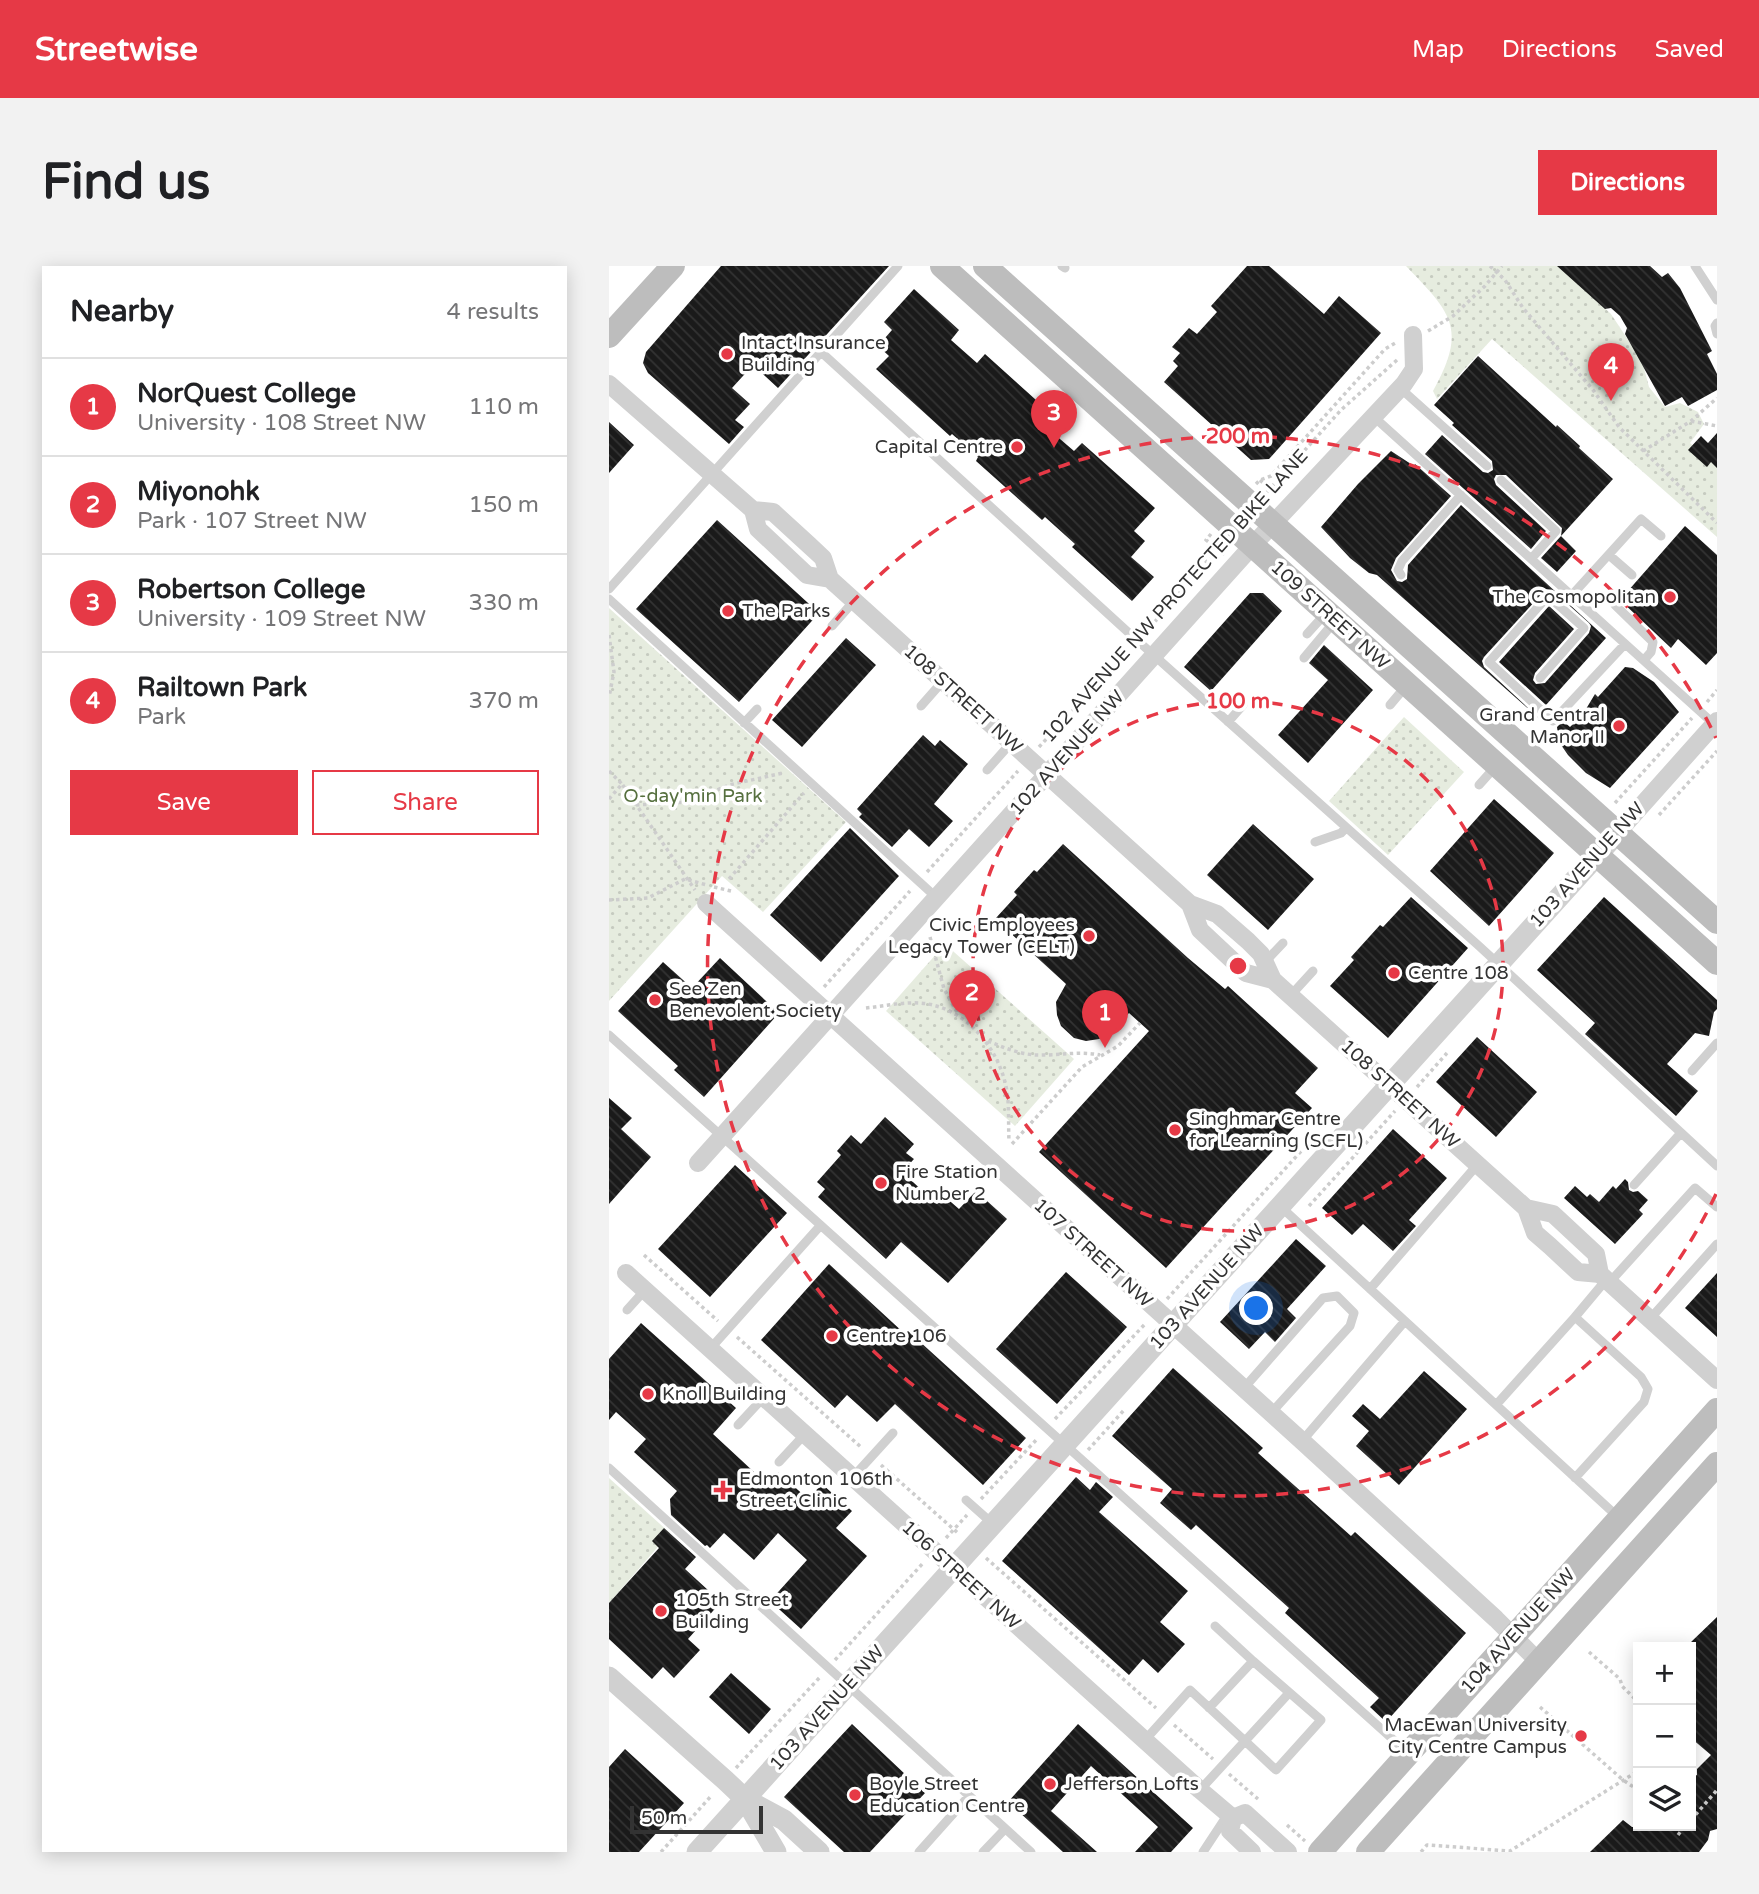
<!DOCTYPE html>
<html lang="en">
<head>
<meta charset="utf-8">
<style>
	body { margin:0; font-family:"Varela Round",sans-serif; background:#f2f2f2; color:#202124 }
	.controls { position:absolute; right:21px; bottom:21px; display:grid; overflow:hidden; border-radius:0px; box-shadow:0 4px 18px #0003 }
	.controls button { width:63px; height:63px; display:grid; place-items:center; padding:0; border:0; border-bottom:2px solid #e0e0e0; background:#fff; color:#202124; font:35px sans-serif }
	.scale { position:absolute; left:21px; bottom:18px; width:133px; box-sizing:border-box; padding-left:7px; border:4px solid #333; border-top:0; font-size:19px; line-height:24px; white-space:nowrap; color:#333; -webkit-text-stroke:5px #fff; paint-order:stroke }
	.you { position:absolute; left:648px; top:1043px; width:24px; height:24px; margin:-18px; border:5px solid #fff; border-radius:50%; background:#1a73e8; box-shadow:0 0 0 10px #1a73e833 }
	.badge { display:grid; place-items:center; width:46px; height:46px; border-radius:50%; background:#e63946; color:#fff; font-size:23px; font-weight:700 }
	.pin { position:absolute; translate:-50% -58px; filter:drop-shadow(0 2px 4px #0008) }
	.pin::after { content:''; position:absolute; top:37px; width:24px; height:21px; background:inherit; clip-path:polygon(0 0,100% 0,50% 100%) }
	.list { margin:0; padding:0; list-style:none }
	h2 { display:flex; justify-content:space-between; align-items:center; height:91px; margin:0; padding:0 28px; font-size:30px }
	h2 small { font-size:23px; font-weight:400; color:#757577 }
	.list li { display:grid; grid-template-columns:46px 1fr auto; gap:21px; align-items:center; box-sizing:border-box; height:98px; padding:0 28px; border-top:2px solid #e0e0e0 }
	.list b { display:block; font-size:26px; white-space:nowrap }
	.list p { margin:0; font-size:23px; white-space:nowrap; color:#757577 }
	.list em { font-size:23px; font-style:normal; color:#757577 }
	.actions { display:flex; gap:14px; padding:21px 28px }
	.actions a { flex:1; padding:16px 0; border:2px solid #e63946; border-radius:0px; text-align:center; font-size:24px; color:#e63946 }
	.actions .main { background:#e63946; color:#fff }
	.icon { flex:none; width:38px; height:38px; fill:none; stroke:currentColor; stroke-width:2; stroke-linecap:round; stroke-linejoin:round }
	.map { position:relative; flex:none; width:1108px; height:1586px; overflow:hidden; border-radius:0px }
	header { display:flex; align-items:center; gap:42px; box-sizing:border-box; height:98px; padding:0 35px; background:#e63946; color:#fff }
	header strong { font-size:33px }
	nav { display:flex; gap:38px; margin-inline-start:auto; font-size:24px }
	.intro { display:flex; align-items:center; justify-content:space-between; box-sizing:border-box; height:168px; padding:0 42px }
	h1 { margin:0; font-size:49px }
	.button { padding:18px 32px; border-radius:0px; background:#e63946; color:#fff; font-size:24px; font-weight:700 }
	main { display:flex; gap:42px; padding:0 42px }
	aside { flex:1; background:#fff; border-radius:0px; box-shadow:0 4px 18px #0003 }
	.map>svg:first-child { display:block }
</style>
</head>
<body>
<header>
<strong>Streetwise</strong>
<nav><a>Map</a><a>Directions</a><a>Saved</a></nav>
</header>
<div class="intro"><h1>Find us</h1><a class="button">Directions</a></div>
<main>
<aside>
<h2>Nearby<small>4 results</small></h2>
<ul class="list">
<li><span class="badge">1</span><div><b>NorQuest College</b><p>University · 108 Street NW</p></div><em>110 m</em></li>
<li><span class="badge">2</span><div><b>Miyonohk</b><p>Park · 107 Street NW</p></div><em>150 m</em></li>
<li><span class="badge">3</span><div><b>Robertson College</b><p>University · 109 Street NW</p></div><em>330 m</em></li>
<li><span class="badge">4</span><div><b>Railtown Park</b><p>Park</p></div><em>370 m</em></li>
</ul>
<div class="actions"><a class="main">Save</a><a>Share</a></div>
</aside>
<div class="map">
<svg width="1108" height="1586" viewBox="0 0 1108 1586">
	<defs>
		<pattern id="park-dots" width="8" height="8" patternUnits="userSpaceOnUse" patternTransform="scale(1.75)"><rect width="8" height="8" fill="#e6ecdf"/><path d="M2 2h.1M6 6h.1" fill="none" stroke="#c6cbc0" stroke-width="1.8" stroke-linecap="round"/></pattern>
		<pattern id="building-back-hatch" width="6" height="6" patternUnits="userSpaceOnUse" patternTransform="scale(1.75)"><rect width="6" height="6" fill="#1a1a1a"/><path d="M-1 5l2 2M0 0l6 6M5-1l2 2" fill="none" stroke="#333"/></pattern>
	</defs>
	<rect width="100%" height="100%" fill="#fff"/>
	<path fill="url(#park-dots)" d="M 797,0 L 951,0 L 1002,48 L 1033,95 L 1040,121 L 1056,141 L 1071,137 L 1089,146 L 1095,158 L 1081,177 L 1108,201 L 1108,271 L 883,73 L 828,133 L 824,125 C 859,62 842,47 797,0 Z
		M 0,342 L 237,556 L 154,646 L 113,610 L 0,735 Z
		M 795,451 L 855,506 L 779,589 L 720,535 Z
		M 336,678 L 465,793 L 406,860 L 277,745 Z
		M 0,1212 L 61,1267 L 0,1337 Z"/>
	<path fill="url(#building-back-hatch)" d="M 112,0 L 280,0 L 169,122 L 144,99 L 123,122 L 141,138 L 126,154 L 135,161 L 120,178 L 39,107 L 34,97 L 37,86 Z
		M 638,0 L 660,0 L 715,48 L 730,30 L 772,67 L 660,193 L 642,194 L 555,116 L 569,100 L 564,95 L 571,87 L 563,81 L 580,62 L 588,68 L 608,46 L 602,40 Z
		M 948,0 L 1041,0 L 1053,11 L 1059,7 L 1071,22 L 1103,85 L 1098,88 L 1108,108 L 1108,124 L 1079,140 L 1073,131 L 1056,140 L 1016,68 L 1018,62 L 1011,50 L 1002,42 L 996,43 Z
		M 305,23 L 350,64 L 342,74 L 368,97 L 376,88 L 446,151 L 437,161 L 465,185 L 473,177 L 546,242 L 525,265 L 536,275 L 522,291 L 545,311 L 523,335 L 463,281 L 466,278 L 436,251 L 433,254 L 367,195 L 369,191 L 343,168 L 341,170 L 267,103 L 280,90 L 269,80 L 283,64 L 275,56 Z
		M 869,90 L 947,161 L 948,159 L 971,180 L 970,182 L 1004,213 L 952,270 L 967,285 L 948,306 L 932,292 L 952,270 L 953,262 L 897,209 L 887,209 L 885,213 L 887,219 L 937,265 L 922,283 L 816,188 L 833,169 L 874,206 L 879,207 L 884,204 L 883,195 L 843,159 L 845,157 L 825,139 Z
		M 0,156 L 25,179 L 0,207 Z
		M 1108,167 L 1108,202 L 1102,196 L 1098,201 L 1079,184 L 1092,170 L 1099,177 Z
		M 782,185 L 805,200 L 806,198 L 842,230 L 787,292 L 782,304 L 788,315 L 793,316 L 798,313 L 799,299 L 852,239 L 997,372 L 937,439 L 890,396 L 940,340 L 965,363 L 926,407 L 924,414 L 927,418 L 936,417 L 980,367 L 982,360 L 980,357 L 944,325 L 937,323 L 875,391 L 873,395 L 875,401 L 933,455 L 768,309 L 760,307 L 741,292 L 712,261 L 749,218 Z
		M 108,254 L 210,347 L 130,436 L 27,343 Z
		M 1076,260 L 1108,289 L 1108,387 L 1097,399 L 1069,373 L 1062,382 L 1011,334 Z
		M 641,327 L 654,327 L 673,345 L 602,425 L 575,401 Z
		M 237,372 L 267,399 L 193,481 L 163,454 Z
		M 715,379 L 764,424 L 699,497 L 669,469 L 719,414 L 700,397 Z
		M 1016,401 L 1024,402 L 1045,416 L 1070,446 L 1001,522 L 977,507 L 959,489 L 950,476 L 948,461 L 954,455 L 961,461 L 974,448 L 986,428 L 989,431 Z
		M 314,469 L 326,480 L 331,474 L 359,498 L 325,538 L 344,555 L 320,581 L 300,563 L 283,581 L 250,551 L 253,548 L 248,543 Z
		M 885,533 L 945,587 L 880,660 L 821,605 Z
		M 644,558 L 705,613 L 659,664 L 598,609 Z
		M 241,562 L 290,610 L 212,696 L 161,649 Z
		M 454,578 L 579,692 L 616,723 L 619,720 L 709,802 L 686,827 L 703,842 L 557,1002 L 430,886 L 540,765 L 520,747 L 505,762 L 490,773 L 477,775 L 465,772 L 452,760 L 448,749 L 447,736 L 457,718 L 386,653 L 408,629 L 405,626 L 425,604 L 428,606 Z
		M 802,631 L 859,682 L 779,772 L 721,720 L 745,694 L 742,691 L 771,659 L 774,661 Z
		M 995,631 L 1108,734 L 1108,743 L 1105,746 L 1100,770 L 1086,767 L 1058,798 L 1089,825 L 1067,850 L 976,768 L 986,757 L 928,704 Z
		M 111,692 L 170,747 L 95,831 L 65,804 L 69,800 L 9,745 L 54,696 L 83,722 Z
		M 868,771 L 928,826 L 887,871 L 827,816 Z
		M 0,832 L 23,852 L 12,863 L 42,891 L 0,938 Z
		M 276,851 L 305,878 L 297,887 L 305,893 L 293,906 L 328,938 L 335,930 L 350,943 L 367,925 L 398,953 L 339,1017 L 292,976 L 277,993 L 209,931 L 216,923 L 208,916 L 232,889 L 228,885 L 242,869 L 252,878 Z
		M 784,863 L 838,912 L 800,954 L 807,960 L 784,985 L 754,958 L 743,969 L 713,942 Z
		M 126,899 L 178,947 L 101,1031 L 49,983 Z
		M 1016,913 L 1019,916 L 1020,924 L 1024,926 L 1029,925 L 1039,934 L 1030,944 L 1034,948 L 1006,978 L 955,932 L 966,920 L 978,931 L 981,928 L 990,936 L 1004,920 L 1007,923 Z
		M 687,973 L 717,1000 L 678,1043 L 687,1052 L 666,1076 L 656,1066 L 640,1083 L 611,1056 Z
		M 220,998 L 296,1068 L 299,1065 L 417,1172 L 374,1219 L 286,1138 L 268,1156 L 238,1129 L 226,1142 L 152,1074 Z
		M 457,1006 L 518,1061 L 448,1138 L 387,1083 Z
		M 1108,1007 L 1108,1071 L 1076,1042 Z
		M 32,1057 L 127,1142 L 104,1168 L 158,1218 L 169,1206 L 199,1233 L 213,1218 L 243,1245 L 227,1262 L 258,1290 L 192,1363 L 161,1335 L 198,1294 L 169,1267 L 145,1294 L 115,1267 L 101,1282 L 98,1279 L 96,1280 L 62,1249 L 61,1233 L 68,1225 L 25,1186 L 37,1173 L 7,1146 L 0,1154 L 0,1093 Z
		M 564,1102 L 654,1182 L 649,1187 L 742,1270 L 746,1266 L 857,1367 L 777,1456 L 761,1441 L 770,1432 L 676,1347 L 680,1342 L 587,1259 L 582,1264 L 551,1237 L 563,1223 L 503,1170 Z
		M 815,1105 L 858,1143 L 790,1219 L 747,1180 L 760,1165 L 743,1150 L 754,1138 L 771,1153 Z
		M 467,1211 L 481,1224 L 487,1216 L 504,1231 L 490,1246 L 579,1325 L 551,1356 L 576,1378 L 549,1407 L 534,1393 L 520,1409 L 393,1295 Z
		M 55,1262 L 87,1291 L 76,1303 L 112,1336 L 79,1373 L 91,1384 L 65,1412 L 54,1401 L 43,1413 L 0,1373 L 0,1337 L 50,1282 L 43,1275 Z
		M 1108,1351 L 1108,1563 L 1101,1565 L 1099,1574 L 1090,1586 L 981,1586 L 1014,1554 L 1023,1561 L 1082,1560 L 1082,1512 L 1088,1509 L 1088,1503 L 1102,1489 L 1082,1472 L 1082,1376 Z
		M 122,1407 L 162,1443 L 140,1468 L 100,1431 Z
		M 243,1458 L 316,1527 L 261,1586 L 235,1586 L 175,1531 Z
		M 469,1458 L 584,1562 L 562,1586 L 526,1586 L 549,1561 L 482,1500 L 442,1545 L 488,1586 L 454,1586 L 399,1536 Z
		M 16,1483 L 75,1537 L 30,1586 L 0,1586 L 0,1501 Z"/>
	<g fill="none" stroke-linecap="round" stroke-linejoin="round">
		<path stroke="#cdcdcd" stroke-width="3.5" stroke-dasharray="3.5 3.5" stroke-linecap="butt" d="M 881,0 L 896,14 L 914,42 L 984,124 L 1010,161 L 1108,257
			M 819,65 L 844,50 L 876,20 L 893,0
			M 1082,155 L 1108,160
			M 1034,185 L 1082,155 L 1108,132
			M 651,214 L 667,229
			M 647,218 L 651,214 L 662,210 L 776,83 L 788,76
			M 658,226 L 732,144 L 788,94
			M 602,268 L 597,274 L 616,289
			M 537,366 L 612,279
			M 0,369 L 5,406 L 0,431
			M 1098,436 L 1108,424
			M 430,481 L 520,384
			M 0,505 L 13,518
			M 0,533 L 13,518 L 86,624
			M 1006,537 L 1083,452
			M 27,539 L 79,536 L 120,519 L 174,507
			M 1050,549 L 1108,485
			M 318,606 L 409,505
			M 120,613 L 195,527
			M 105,621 L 122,625
			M 0,634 L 39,632 L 76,613 L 98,619
			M 321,671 L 335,723 L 349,748
			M 215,721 L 301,625
			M 257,742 C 275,740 293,736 311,737 C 353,740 386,777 396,816 C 401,835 399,856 400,875
			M 379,775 C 396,782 414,790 434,789 C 454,789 471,785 491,789
			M 808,821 L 838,787
			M 403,878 L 473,801 L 509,780 L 531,757
			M 700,940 L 786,845
			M 35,989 L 109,1055
			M 558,1033 L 694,883
			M 128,1071 L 253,1182
			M 446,1153 L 537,1057
			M 479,1184 L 516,1143
			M 272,1199 L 350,1268
			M 372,1233 L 429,1172
			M 337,1272 L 358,1249
			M 377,1292 L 547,1442
			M 980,1386 L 1011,1413 L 1013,1420 L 1029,1436
			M 226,1394 L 315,1296
			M 931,1441 L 1014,1514 L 1029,1524
			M 565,1459 L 604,1493
			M 1082,1484 L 1085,1487 L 1082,1490
			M 127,1502 L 212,1410
			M 620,1508 L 649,1533
			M 1082,1554 L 1108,1524
			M 678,1559 L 696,1575
			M 1069,1569 L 1076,1560
			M 52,1586 L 103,1529
			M 812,1586 L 818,1579 L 901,1585 L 1029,1505"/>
		<path stroke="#d0d0d0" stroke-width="9" d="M 453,0 L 456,2
			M 1086,0 L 1108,34
			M 1108,57 L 1106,60 L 1108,68
			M 212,86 L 520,367 L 870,680 L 1108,900
			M 791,122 L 878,200
			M 765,151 L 1105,458
			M 892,214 L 947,265 L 922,293
			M 1000,289 L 1023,309
			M 792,309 L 789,304 L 793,295 L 852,229
			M 0,323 L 289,0
			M 963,329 L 1032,253 L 1052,270
			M 0,333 L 328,632
			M 1006,339 L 1044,376 L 1042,386 L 1035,394
			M 223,360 L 245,335
			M 698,368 L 717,347
			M 695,392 L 726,355
			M 931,412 L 975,362 L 939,330 L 880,396 L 944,455 L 1016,378
			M 781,439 L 797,420
			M 312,440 L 334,415
			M 619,456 L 634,439
			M 135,457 L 148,443
			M 378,504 L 402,477
			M 870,519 L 887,500
			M 706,576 L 732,567 L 737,562
			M 656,696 L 674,677
			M 682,729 L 704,705
			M 0,769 L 798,1486
			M 1083,805 L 1108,777
			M 1025,919 L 1071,868
			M 672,941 L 1009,1251
			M 1000,1017 L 1086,922 L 1108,941
			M 761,1023 L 869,898
			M 18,1044 L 36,1024
			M 1040,1054 L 1108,978
			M 101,1083 L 211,960
			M 635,1122 L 714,1032 L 728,1030 L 745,1047 L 741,1060 L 662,1147
			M 887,1139 L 966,1051
			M 129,1159 L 155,1131
			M 693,1175 L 796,1055
			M 170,1196 L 196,1168
			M 0,1202 L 422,1586
			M 244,1211 L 284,1167
			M 966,1212 L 1035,1136 L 1039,1123 L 1032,1111 L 966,1051 L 997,1014
			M 357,1234 L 384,1258
			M 644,1395 L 712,1454 L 667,1504 L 636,1475 L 680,1427
			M 600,1442 L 644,1395 L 606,1360
			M 536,1474 L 581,1424 L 636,1475 L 591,1524
			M 310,1586 L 360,1530
			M 374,1586 L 396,1563
			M 594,1586 L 619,1548"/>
		<path stroke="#d0d0d0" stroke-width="18" d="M 0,118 L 144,244 L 164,246 L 200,279 L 214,292 L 221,313 L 581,638 L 608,648 L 639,675 L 652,688 L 664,714 L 917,942 L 926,967 L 941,980 L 969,1006 L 991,1008 L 1108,1114
			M 144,244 L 149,263 L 198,309 L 221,313
			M 1009,566 L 1108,455
			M 97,637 L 693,1175 L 887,1353 L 930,1396
			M 581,638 L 591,664 L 637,707 L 664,714
			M 89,897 L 644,279 L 795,118 L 805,103 L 804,69
			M 917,942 L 944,948 L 987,988 L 991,1008
			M 17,1007 L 591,1524 L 624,1552
			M 624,1552 L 636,1547 L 679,1586
			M 624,1552 L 621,1565 L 643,1586"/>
		<path stroke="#d0d0d0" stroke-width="21" d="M 0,1411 L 116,1514 L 136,1533 L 167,1586
			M 136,1533 L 175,1554 L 210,1586
			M 88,1586 L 1009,566"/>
		<path stroke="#bdbdbd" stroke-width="24" d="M 333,0 L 1108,697
			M 376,0 L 1108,656
			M 0,70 L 64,0
			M 711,1586 L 1108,1144
			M 759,1586 L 1108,1198"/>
	</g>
	<g fill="none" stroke="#e63946" stroke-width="3.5" stroke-dasharray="12 9">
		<circle cx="629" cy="700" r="265"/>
		<path d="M1107 928A530 530 0 1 1 1107 472"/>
	</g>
	<g fill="#e63946" stroke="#fff" stroke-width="2.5">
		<circle cx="118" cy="88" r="7"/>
		<circle cx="408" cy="181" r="7"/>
		<circle cx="1061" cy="331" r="7"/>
		<circle cx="119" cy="345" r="7"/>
		<circle cx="1010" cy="460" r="7"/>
		<circle cx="480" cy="670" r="7"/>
		<circle cx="785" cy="707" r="7"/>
		<circle cx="46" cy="734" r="7"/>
		<circle cx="566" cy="864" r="7"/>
		<circle cx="272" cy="917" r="7"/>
		<circle cx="223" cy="1070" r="7"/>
		<circle cx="39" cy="1128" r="7"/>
		<path d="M110.5 1213.5h7v7h7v7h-7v7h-7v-7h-7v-7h7z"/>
		<circle cx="52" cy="1345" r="7"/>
		<circle cx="972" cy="1470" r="7"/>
		<circle cx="441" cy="1518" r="7"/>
		<circle cx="246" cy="1529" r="7"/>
	</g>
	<g text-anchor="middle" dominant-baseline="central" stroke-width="7" stroke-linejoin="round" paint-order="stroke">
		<g font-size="19" fill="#333" stroke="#fff" text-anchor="start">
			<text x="132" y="77">Intact Insurance<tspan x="132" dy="22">Building</tspan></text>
			<text x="394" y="181" text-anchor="end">Capital Centre</text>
			<text x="1047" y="331" text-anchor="end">The Cosmopolitan</text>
			<text x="133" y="345">The Parks</text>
			<text x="996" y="449" text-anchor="end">Grand Central<tspan x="996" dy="22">Manor II</tspan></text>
			<text x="466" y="659" text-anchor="end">Civic Employees<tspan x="466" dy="22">Legacy Tower (CELT)</tspan></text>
			<text x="799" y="707">Centre 108</text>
			<text x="60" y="723">See Zen<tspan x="60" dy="22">Benevolent Society</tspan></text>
			<text x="580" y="853">Singhmar Centre<tspan x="580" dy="22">for Learning (SCFL)</tspan></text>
			<text x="286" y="906">Fire Station<tspan x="286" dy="22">Number 2</tspan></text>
			<text x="237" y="1070">Centre 106</text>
			<text x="53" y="1128">Knoll Building</text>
			<text x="130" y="1213">Edmonton 106th<tspan x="130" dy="22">Street Clinic</tspan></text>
			<text x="66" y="1334">105th Street<tspan x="66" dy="22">Building</tspan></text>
			<text x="958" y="1459" text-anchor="end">MacEwan University<tspan x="958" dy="22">City Centre Campus</tspan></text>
			<text x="260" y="1518">Boyle Street<tspan x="260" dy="22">Education Centre</tspan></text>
			<text x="455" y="1518">Jefferson Lofts</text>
		</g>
		<g font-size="19" fill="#333" stroke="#fff">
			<text transform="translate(566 330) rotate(-48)">102 AVENUE NW PROTECTED BIKE LANE</text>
			<text transform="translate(721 349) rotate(42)">109 STREET NW</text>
			<text transform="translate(354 433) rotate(42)">108 STREET NW</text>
			<text transform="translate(458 487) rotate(-48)">102 AVENUE NW</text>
			<text transform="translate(978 599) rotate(-48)">103 AVENUE NW</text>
			<text transform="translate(791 828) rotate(42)">108 STREET NW</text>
			<text transform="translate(484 987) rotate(42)">107 STREET NW</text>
			<text transform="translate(598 1021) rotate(-48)">103 AVENUE NW</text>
			<text transform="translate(352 1309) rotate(42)">106 STREET NW</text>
			<text transform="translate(909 1365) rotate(-48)">104 AVENUE NW</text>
			<text transform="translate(218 1442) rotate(-48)">103 AVENUE NW</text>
		</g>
		<g font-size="19" fill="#56703f" stroke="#fff">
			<text x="84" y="530">O-day'min Park</text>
		</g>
	</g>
	<circle cx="629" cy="700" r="10" fill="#e63946" stroke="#fff" stroke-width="3.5"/>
	<g font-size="21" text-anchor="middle" font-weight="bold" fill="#e63946" stroke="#fff" stroke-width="7" stroke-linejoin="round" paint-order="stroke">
		<text x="629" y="177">200 m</text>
		<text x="629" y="442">100 m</text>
	</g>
</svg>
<div class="controls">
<button>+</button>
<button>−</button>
<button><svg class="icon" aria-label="layers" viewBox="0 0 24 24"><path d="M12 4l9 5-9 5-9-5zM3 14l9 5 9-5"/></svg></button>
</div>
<div class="scale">50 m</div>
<div class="you"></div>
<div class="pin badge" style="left:496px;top:782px">1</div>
<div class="pin badge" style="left:363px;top:762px">2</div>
<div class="pin badge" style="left:445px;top:182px">3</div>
<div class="pin badge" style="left:1002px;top:135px">4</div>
</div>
</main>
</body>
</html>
